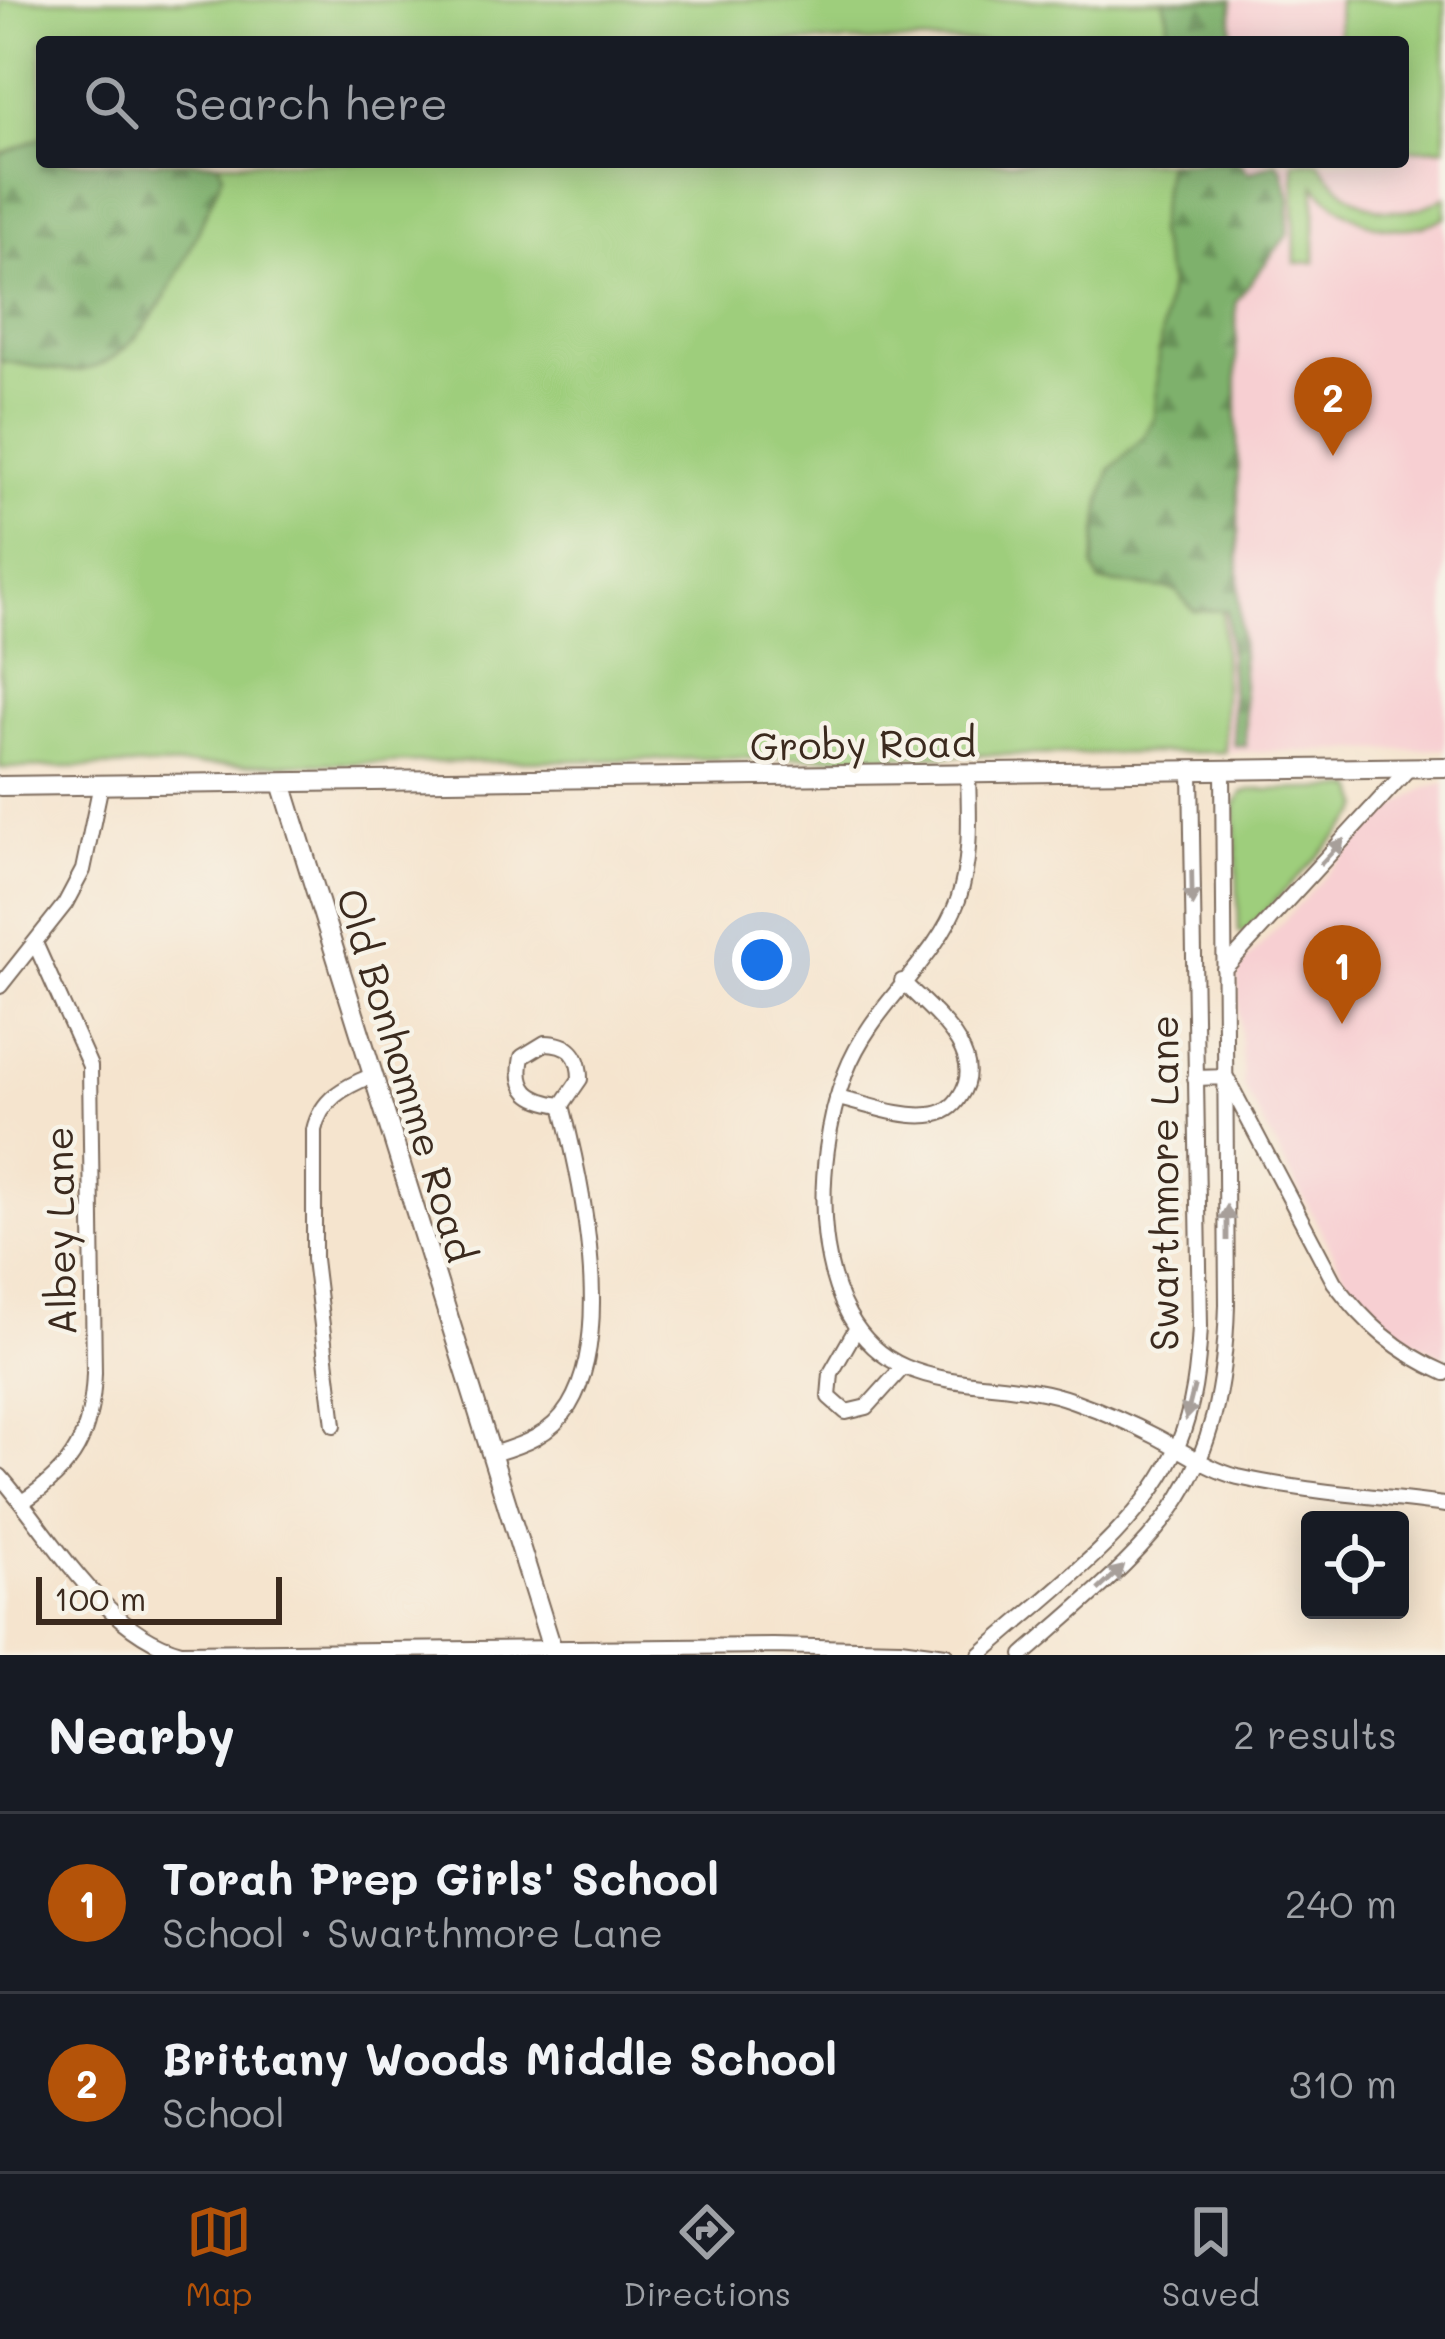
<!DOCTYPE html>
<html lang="en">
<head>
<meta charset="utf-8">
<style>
	body { margin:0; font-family:Mali,sans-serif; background:#20242c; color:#f1f3f6 }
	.controls { position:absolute; right:36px; bottom:36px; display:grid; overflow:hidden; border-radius:12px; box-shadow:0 6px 30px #0003 }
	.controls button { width:108px; height:108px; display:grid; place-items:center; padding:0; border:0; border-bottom:3px solid #363941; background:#171b24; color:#f1f3f6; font:60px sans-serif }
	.scale { position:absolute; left:36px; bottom:30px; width:246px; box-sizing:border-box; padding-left:12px; border:6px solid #3b2a1e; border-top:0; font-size:33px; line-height:42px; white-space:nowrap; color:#3b2a1e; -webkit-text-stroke:9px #f7f3e8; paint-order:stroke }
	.you { position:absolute; left:762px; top:960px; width:42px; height:42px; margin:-30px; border:9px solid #fff; border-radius:50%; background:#1a73e8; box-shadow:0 0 0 18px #1a73e833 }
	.badge { display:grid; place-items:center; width:78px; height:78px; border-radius:50%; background:#b45309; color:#fff; font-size:39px; font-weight:700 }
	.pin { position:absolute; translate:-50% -99px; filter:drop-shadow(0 3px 6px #0008) }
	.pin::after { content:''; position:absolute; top:63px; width:42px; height:36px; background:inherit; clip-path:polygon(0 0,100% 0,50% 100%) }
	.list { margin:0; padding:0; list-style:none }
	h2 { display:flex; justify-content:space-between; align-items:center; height:156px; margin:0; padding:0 48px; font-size:51px }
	h2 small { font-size:39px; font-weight:400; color:#9ea1a6 }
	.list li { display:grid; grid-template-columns:78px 1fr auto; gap:36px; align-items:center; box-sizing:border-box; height:180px; padding:0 48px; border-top:3px solid #363941 }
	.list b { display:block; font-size:45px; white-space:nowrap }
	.list p { margin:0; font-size:39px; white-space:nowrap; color:#9ea1a6 }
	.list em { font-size:39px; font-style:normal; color:#9ea1a6 }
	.icon { flex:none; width:66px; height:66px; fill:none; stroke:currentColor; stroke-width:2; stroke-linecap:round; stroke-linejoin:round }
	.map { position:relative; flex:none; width:1445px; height:1655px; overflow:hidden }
	.search { position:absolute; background:#171b24; box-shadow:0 6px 30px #0003; left:36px; right:36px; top:36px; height:132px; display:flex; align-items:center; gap:30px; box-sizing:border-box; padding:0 42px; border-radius:12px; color:#9ea1a6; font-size:45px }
	.sheet { height:516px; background:#171b24 }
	nav { display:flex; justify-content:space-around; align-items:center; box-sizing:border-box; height:168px; border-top:3px solid #363941; background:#171b24; font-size:33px; color:#9ea1a6 }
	nav a { display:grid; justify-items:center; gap:6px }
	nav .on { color:#b45309 }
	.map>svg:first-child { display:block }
</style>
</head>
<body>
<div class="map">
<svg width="1445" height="1655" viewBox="0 0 1445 1655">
	<defs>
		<pattern id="forest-firs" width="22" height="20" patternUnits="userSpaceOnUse" patternTransform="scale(3)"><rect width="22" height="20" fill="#7eb16c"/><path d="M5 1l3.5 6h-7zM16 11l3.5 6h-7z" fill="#689058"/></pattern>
	</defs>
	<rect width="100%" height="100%" fill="#f7f3e8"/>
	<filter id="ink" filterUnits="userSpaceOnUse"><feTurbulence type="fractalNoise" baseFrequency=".00833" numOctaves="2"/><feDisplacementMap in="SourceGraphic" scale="24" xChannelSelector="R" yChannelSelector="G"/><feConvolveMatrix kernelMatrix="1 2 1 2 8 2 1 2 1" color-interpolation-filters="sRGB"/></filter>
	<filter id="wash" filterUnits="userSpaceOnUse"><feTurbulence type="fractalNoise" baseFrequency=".004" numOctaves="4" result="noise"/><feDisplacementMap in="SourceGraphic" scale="48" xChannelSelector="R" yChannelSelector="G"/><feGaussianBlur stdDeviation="2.7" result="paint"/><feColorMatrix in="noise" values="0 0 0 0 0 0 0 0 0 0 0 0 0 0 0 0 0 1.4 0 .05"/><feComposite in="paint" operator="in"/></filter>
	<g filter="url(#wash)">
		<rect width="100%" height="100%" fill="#f5e4ce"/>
		<path fill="#f7cfd2" d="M 1214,0 L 1445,0 L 1445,749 L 1225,752 L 1216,162 L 1403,162 L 1403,42 L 1214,42 Z
			M 1445,783 L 1445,1357 L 1405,1337 L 1373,1311 L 1348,1281 L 1243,1085 L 1237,978 L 1240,968 L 1380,817 L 1424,789 Z"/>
		<path fill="#9ece7c" stroke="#6c7c4d" stroke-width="3" d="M 0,0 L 1214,0 L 1214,42 L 42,42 L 42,162 L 1216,162 L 1225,752 L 0,768 Z
			M 1338,0 L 1445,0 L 1445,148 L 1403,149 L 1403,42 L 1339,42 Z
			M 1294,162 L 1319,162 C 1349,207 1395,227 1445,197 L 1445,218 C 1395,241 1349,224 1315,185 L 1315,262 L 1295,263 Z
			M 1356,788 L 1362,806 L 1359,814 L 1245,932 L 1239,932 L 1235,806 L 1242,793 L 1251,790 Z"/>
		<path fill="url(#forest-firs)" stroke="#5c6e45" stroke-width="3" d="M 1163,0 L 1232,0 L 1232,42 L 1165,42 L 1168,18 Z
			M 42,137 L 42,162 L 218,162 L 223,174 C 196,232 150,370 73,371 C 50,371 24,364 0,361 L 0,155 Z
			M 1167,162 L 1240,162 L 1249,173 L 1276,162 L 1282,168 L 1290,199 L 1288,234 L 1236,301 L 1239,595 L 1246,746 L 1234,745 L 1227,610 L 1194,611 L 1176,591 L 1169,589 L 1100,582 L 1093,566 L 1101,501 L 1110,470 L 1144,437 L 1155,417 L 1158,359 L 1169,284 L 1157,232 Z"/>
	</g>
	<g filter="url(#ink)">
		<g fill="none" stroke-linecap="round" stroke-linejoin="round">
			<defs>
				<path id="street" d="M 968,774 C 969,817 972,859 958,900 C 934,965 872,1003 845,1074 C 813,1160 805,1324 905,1367 C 958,1390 1019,1380 1074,1401 C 1102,1411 1130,1423 1157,1437 C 1182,1450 1210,1470 1238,1477 C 1305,1492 1377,1496 1445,1505
					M 1224,969 L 1409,768
					M 0,986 L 65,904 L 83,870 L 101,784
					M 545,1043 C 569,1043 580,1055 580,1079 L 562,1105 C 531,1101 515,1091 522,1057 Z
					M 1195,1078 L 1226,1077 L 1334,1282 C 1365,1323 1397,1352 1445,1373
					M 837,1098 C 866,1104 900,1118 929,1115 C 943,1114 953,1108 960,1096 C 989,1053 929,1009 902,981
					M 855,1331 L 831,1373 L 829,1397 L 846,1412 L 867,1407 L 903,1367
					M 334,1425 L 314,1259 L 314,1130 C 321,1099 344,1087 371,1076
					M 492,1454 C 523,1445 551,1435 569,1406 C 614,1333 582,1183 562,1105
					M 0,1476 C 51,1534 103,1632 181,1652
					M 22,1502 C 75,1468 92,1434 94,1373 L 90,1066 L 35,943
					M 178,1655 L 181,1652 L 773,1646 L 900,1649 L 946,1655
					M 980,1655 C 1046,1595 1142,1529 1178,1445 C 1194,1407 1198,1366 1200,1326 L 1191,771
					M 1023,1655 C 1157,1538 1222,1494 1227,1304 L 1223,770"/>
				<path id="secondary" d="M 282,783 L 554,1655
					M 0,786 L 1445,767"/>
			</defs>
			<use href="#street" stroke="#7c6b5c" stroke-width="18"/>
			<use href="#secondary" stroke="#7c6b5c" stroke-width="22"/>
			<use href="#street" stroke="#fff" stroke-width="14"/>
			<use href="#secondary" stroke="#fff" stroke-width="18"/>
		</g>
		<defs><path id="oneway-solid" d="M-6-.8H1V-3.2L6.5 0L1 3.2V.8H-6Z" transform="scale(3)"/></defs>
		<g fill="#a79f9a">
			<use href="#oneway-solid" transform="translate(1332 852) rotate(-47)"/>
			<use href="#oneway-solid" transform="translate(1192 888) rotate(89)"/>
			<use href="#oneway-solid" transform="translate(1227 1223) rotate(-90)"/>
			<use href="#oneway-solid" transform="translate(1190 1403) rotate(104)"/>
			<use href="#oneway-solid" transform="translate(1111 1578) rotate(-43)"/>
		</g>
	</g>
	<g text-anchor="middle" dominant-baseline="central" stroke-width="9" stroke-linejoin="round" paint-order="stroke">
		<g font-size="39" fill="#3b2a1e" stroke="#f7f3e8">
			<text transform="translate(863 743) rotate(-1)">Groby Road</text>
			<text transform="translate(407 1075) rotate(73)">Old Bonhomme Road</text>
			<text transform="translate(1162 1183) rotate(-90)">Swarthmore Lane</text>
			<text transform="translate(59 1231) rotate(-91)">Albey Lane</text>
		</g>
	</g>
</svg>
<div class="controls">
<button><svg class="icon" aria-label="locate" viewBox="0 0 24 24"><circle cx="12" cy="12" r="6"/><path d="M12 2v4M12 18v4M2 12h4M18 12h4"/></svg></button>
</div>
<div class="scale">100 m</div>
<div class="you"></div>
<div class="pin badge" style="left:1342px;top:1024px">1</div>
<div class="pin badge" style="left:1333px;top:456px">2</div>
<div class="search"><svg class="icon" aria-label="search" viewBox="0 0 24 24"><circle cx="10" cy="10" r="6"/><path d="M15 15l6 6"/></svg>Search here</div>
</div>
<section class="sheet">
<h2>Nearby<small>2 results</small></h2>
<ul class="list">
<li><span class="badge">1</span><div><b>Torah Prep Girls' School</b><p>School · Swarthmore Lane</p></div><em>240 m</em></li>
<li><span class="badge">2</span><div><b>Brittany Woods Middle School</b><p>School</p></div><em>310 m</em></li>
</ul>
</section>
<nav>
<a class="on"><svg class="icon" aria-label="map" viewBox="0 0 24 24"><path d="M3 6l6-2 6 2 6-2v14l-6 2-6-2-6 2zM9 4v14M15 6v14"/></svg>Map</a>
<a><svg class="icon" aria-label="directions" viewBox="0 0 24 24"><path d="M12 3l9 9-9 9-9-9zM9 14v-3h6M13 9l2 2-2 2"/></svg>Directions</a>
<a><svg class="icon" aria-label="saved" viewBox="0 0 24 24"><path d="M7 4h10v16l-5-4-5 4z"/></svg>Saved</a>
</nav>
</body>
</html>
